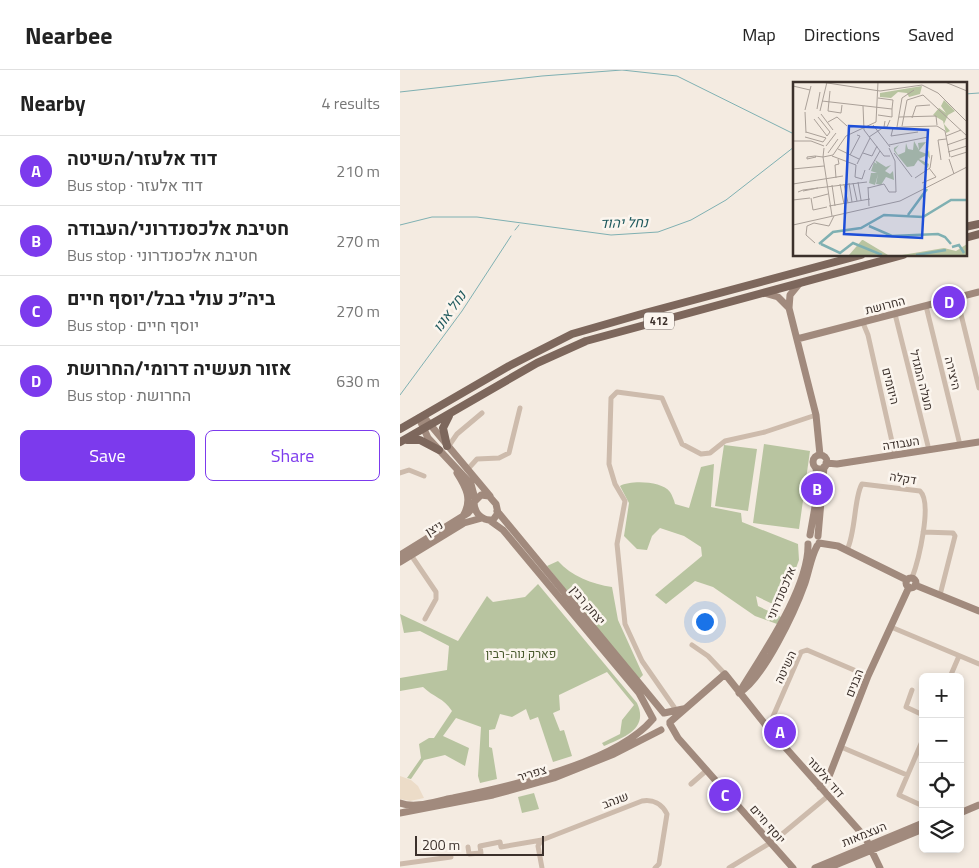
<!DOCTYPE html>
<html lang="en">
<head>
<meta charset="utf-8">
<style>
	body { margin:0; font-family:"Titillium Web",Heebo,sans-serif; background:#f2f2f2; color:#222 }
	.controls { position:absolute; right:15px; bottom:15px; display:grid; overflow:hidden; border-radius:8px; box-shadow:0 2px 8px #0003 }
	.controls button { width:45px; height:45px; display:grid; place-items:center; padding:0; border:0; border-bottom:1px solid #e0e0e0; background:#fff; color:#222; font:25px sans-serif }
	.scale { position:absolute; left:15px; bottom:12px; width:129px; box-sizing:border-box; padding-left:5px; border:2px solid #3b302b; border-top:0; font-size:14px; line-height:18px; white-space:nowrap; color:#3b302b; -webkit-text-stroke:4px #fbf5ee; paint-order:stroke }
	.you { position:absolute; left:304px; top:551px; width:18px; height:18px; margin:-12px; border:4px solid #fff; border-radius:50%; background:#1a73e8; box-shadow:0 0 0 8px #1a73e833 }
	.badge { display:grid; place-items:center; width:32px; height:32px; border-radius:50%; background:#7c3aed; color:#fff; font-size:16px; font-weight:700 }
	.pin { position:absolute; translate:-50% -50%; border:2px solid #fff; box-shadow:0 1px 5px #0006 }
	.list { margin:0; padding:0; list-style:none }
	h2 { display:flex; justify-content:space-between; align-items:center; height:65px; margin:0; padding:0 20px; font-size:21px }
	h2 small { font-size:16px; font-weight:400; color:#767676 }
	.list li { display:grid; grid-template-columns:32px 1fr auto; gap:15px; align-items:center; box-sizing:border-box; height:70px; padding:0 20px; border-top:1px solid #e0e0e0 }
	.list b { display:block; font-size:19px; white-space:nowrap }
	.list p { margin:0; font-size:16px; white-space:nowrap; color:#767676 }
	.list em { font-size:16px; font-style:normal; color:#767676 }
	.actions { display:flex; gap:10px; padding:15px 20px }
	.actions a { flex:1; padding:11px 0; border:1px solid #7c3aed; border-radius:8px; text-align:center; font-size:18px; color:#7c3aed }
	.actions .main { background:#7c3aed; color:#fff }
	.icon { flex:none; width:28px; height:28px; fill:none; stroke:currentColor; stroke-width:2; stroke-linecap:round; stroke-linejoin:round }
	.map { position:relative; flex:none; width:579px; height:798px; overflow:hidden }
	header { display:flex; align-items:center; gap:30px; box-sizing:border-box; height:70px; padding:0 25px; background:#fff; border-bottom:1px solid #e0e0e0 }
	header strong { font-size:24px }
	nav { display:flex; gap:28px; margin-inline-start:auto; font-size:18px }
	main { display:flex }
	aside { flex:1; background:#fff }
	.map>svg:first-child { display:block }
</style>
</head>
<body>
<header>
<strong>Nearbee</strong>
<nav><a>Map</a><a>Directions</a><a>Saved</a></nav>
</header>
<main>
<aside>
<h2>Nearby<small>4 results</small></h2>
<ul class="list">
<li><span class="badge">A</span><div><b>דוד אלעזר/השיטה</b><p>Bus stop · דוד אלעזר</p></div><em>210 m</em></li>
<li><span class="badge">B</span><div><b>חטיבת אלכסנדרוני/העבודה</b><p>Bus stop · חטיבת אלכסנדרוני</p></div><em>270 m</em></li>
<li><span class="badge">C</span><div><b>ביה״כ עולי בבל/יוסף חיים</b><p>Bus stop · יוסף חיים</p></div><em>270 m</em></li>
<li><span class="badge">D</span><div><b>אזור תעשיה דרומי/החרושת</b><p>Bus stop · החרושת</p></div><em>630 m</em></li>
</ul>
<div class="actions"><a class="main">Save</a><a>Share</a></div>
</aside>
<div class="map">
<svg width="579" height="798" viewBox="0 0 579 798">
	<rect width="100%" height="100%" fill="#f4ebe1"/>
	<path fill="#b8c4a0" d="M 364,374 L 410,381 L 399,459 L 353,453 Z
		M 324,375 L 357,379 L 348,441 L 315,436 Z
		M 314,394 L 311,437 L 341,443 L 342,452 L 398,474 L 399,490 L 381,538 L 356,526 L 358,536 L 381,547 L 377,554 L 355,546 L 313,517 L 295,511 L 266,534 L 255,525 L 302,486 L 301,477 L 284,466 L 260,458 L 252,466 L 247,480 L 237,479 L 224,466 L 229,433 L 220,416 C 231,410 262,411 270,422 C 272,425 274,430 275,434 L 289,438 L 301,397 Z
		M 158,491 C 171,506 192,514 212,517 L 218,550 L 243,605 L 237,611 L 147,496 Z
		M 138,514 L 237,633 C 249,659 224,667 204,676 L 202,673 L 220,664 L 222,650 L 234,635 L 207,602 L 159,625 L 160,640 L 153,643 L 160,661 L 164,660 L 172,686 L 153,692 L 138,647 L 130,650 L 126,639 L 112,647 L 100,644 L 95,659 L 89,660 L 89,677 L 92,678 L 97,709 L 80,713 L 78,706 L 81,657 L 56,648 L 43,666 L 69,678 L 65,696 L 45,685 L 24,690 L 11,709 L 7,708 L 21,688 L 19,674 L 29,668 L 34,668 L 52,641 C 44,628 33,627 23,617 L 0,621 L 0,608 L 47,600 L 49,576 L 20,561 L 4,563 L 0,544 L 58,571 L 87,526 L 93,532 L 125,527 Z
		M 134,723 L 139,739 L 122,743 L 118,727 Z"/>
	<path fill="#ecdcc8" d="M 0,706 L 11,710 L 18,716 L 24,728 L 10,731 L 0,729 Z"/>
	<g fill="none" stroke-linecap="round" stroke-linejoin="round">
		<path stroke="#7fb0b2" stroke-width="1" d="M 0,22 L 142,6 L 222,0 L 277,6 L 394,64
			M 565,24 L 579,23
			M 0,155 L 32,147 L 77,147 L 211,165 L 258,162 L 291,150 L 326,130 L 394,77
			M 115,160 L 119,155
			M 0,325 L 62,241 L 111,166"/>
		<path stroke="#cdbbac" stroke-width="5" d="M 557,228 L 579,318
			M 526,236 L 560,375
			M 495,244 L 529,380
			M 463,253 L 468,265 L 495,385
			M 48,377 L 57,364 L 82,343
			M 67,400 L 77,389 L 99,388 L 109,383 L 120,338
			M 0,403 L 9,400 L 24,406
			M 523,462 L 553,463 L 555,466 L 540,525
			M 447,480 C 456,462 454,426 462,414 L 520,421 C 533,433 518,492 512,508
			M 11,485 L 36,522 L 36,529 L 25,549
			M 491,557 L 579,594
			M 292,575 L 308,586 L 325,604
			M 550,607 L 559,586
			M 512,620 L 506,637 L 523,645
			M 276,644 L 274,637 L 242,591 L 225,554 L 217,474 L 225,431 L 215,414 L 209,394 L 211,328 L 217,322 L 262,328 L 282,374 L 301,384 L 310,383 L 325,371 L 365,362 L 416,345
			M 368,658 L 401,582 L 407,580 L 468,606
			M 523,669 L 499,725 L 523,736
			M 441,677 L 507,705
			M 291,714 L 307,700
			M 141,771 L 138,776 L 142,798
			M 68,777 L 69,784 L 81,783 L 80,776 L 100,772 L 101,777 L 142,770 L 242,731 C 253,729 262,734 267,744 L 259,794 L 255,798
			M 0,794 L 51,787
			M 329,798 L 375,770 L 428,726"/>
		<path stroke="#a18a7d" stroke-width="7" d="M 399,214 L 390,225 L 389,238 L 416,345 L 420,385
			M 364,223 L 378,227 L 389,238
			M 397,269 L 579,222
			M 23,346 L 90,426
			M 19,348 L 28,368 L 71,414 L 75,429
			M413 392a7 7 0 1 1 14 0a7 7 0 1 1-14 0Z
			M 426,393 L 437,394 L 579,372
			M 57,403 C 66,417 73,430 63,446
			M 81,425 L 89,426 L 96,434 L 98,443 L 93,450 C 82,451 74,443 74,432 Z
			M 97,441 L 263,642
			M 89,450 L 103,460 L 239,623 L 253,649
			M 410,465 L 418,420 L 416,398
			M 418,466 L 424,397
			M 419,473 L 438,476 L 507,510
			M 0,485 L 68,443 L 74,436
			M 0,492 L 64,453 L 82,448
			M506 513a5 5 0 1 1 10 0a5 5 0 1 1-10 0Z
			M 515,515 L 579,541
			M 342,618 C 364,582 409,517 408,474
			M 339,623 C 364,608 395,541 405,513 C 409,501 411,487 417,476
			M 264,643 L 283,639
			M 270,652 L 325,604 L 368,658 L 465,767 L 480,798
			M 270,654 L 278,668 L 393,798
			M 420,717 L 428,709 L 468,606 L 509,517
			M 0,733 C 16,739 36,731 53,728 C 108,717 215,693 252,650
			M 0,743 L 93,725 L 154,708 L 214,684 L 261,660
			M 560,743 L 579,735
			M 415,798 L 523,753
			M 428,798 L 523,759"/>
		<path stroke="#7d675c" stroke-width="8" d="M 565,157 L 579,154
			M 565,168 L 579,164
			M 0,359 L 109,296 L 172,264 L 245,243 L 461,185
			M 7,370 L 20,370 L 39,380
			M 0,372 L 137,293 L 186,271 L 503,185
			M 47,376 L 43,358 L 49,346"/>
	</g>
	<g text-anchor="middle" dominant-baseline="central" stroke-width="5" stroke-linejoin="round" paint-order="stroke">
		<rect fill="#fbf5ee" stroke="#756b66" stroke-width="1" x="244" y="242.5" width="30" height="17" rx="4"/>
		<g font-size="11" font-weight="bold" fill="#3b302b">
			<text x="259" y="251">412</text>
		</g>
		<g font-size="12" fill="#3b302b" stroke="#fbf5ee">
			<text transform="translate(485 235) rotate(-15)">החרושת</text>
			<text transform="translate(553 303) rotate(76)">היצירה</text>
			<text transform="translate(522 310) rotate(76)">מעלה המגדל</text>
			<text transform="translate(491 316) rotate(76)">היוזמים</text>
			<text transform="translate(501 373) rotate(-9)">העבודה</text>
			<text transform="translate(503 408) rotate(9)">דקלה</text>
			<text transform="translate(34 458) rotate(-31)">ניצן</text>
			<text transform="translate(381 523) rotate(-67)">אלכסנדרוני</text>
			<text transform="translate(188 535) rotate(50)">יצחק רבין</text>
			<text transform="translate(385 597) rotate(-65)">השיטה</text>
			<text transform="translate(454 613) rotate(-68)">הבנים</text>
			<text transform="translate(132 703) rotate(-17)">צפריר</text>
			<text transform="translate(426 707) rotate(49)">דוד אלעזר</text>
			<text transform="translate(215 730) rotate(-21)">שנהב</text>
			<text transform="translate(368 754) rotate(49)">יוסף חיים</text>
			<text transform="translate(464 764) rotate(-22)">העצמאות</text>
		</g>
		<g font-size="12" fill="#4a5a2e" stroke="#fbf5ee">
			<text x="121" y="583">פארק נוה-רבין</text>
		</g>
		<g font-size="14" font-style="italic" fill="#1f5a5e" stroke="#fbf5ee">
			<text transform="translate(224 152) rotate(-1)">נחל יהוד</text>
			<text transform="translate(49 241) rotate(-55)">נחל אונו</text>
		</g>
	</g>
	<g transform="translate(393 12)">
		<rect width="174" height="174" fill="#f4ebe1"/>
		<path d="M 129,4 L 127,12 L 116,15 L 114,11 L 105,10 L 98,16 L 87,15 L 87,11 ZM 151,18 L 162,29 L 155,33 L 151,42 L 157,49 L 153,51 L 150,39 L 140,33 L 146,26 L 153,31 L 148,24 ZM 121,59 L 126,68 L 125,61 L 133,60 L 126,69 L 134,72 L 136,68 L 137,77 L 134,73 L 126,77 L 136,82 L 135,86 L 125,78 L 121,84 L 114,85 L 101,69 L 101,66 L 106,63 L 102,68 L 105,73 L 112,70 L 113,61 L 115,67 L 120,68 ZM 82,78 L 93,85 L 98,83 L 92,89 L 97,92 L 100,89 L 101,98 L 93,95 L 88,103 L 83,102 L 85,92 L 82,103 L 76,101 L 78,91 L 84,91 L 78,89 L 81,80 L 84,82 ZM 69,158 L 70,158 L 95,173 L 56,173 ZM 174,162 L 174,173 L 109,173 L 151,166 L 163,169 Z" fill="#b8c4a0"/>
		<path fill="none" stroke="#7fb0b2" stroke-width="2.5" d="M 115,133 L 134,107M 76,144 L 99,154 L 145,152 L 152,155 L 158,162M 26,162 L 40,150 L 68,146 L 91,133 L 130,135 L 158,118 L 174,118M 28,162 L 47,171 L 60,161 L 89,173M 159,165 L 166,163 L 171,171M 123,173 L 153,168"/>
		<path fill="none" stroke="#aaa098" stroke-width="1" d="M 28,0 L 87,9 L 129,3 L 145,11 L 174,40M 152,0 L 174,9M 0,4 L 17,8M 37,9 L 35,29 L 48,31 L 49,23M 85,16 L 100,18 L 99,27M 29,19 L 99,27 L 99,35 L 85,33M 70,24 L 71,48 L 91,74 L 97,74M 24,27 L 27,10M 12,28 L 18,4M 27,29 L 34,0M 12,30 L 13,51M 28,32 L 40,48M 106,35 L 143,34 L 144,43M 119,36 L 123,24 L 137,23M 21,37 L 34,54 L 37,50 L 25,35M 92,39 L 91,45 L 94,45 L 97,38M 35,40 L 44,35 L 54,44M 80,43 L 97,65M 109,44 L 114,18 L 130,13 L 174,54M 144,44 L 152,49 L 157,75M 104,45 L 109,16 L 121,8M 109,45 L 100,46 L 98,54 L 125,50M 109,45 L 144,44M 153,54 L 168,48M 12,55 L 30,60 L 33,56 L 13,50M 76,55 L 91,45M 0,59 L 18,59 L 31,64M 96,63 L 135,55M 154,63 L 174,56M 33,64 L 43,51M 45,67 L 66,77M 155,70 L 174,64M 35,71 L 45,57M 70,71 L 79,74 L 84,64M 101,71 L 119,95M 57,73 L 67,54 L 64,53M 22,74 L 30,75 L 31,66M 39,74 L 63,83M 14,75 L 22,74 L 23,75 L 14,77 ZM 158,75 L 174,70M 156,77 L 161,92M 148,78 L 145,58 L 153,57M 64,82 L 77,56M 63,83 L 62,95 L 69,97 L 72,88M 0,87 L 31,84M 76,88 L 87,69M 43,96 L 42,83 L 46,82 L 45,77M 122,96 L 137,86 L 139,73M 65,100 L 68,118M 56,101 L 59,120M 60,101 L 64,119M 129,101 L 143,95 L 136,86M 0,102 L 50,94M 47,102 L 51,122M 51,102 L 55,121M 39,103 L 42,124M 75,105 L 76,124M 25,106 L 74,100M 75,106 L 91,102 L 96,110 L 103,110 L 102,79 L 96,66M 5,110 L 10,108 L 25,106 L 10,109M 18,116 L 20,128 L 34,125M 20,116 L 35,112M 0,118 L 17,116M 36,124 L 77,117M 39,134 L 30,75 L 40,73 L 53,54 L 83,40 L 85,0M 0,143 L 107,119 L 174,85M 22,161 L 13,153 L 14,144 L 21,141 L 36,144 L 41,134"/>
		<path fill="#1d4ed8" fill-opacity="0.15" stroke="#1d4ed8" stroke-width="2.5" d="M 56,44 L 135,48 L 129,156 L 51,152 Z"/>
		<rect width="174" height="174" fill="none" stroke="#3b302b" stroke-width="2.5"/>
	</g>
</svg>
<div class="controls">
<button>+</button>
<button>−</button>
<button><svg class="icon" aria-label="locate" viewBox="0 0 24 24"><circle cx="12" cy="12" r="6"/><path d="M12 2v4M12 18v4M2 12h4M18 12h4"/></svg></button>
<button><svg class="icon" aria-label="layers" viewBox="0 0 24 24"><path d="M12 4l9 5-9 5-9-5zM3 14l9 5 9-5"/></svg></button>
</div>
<div class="scale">200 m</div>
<div class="you"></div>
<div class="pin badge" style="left:380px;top:662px">A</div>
<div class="pin badge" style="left:417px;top:419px">B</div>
<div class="pin badge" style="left:325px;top:725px">C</div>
<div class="pin badge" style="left:549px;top:232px">D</div>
</div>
</main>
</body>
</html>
